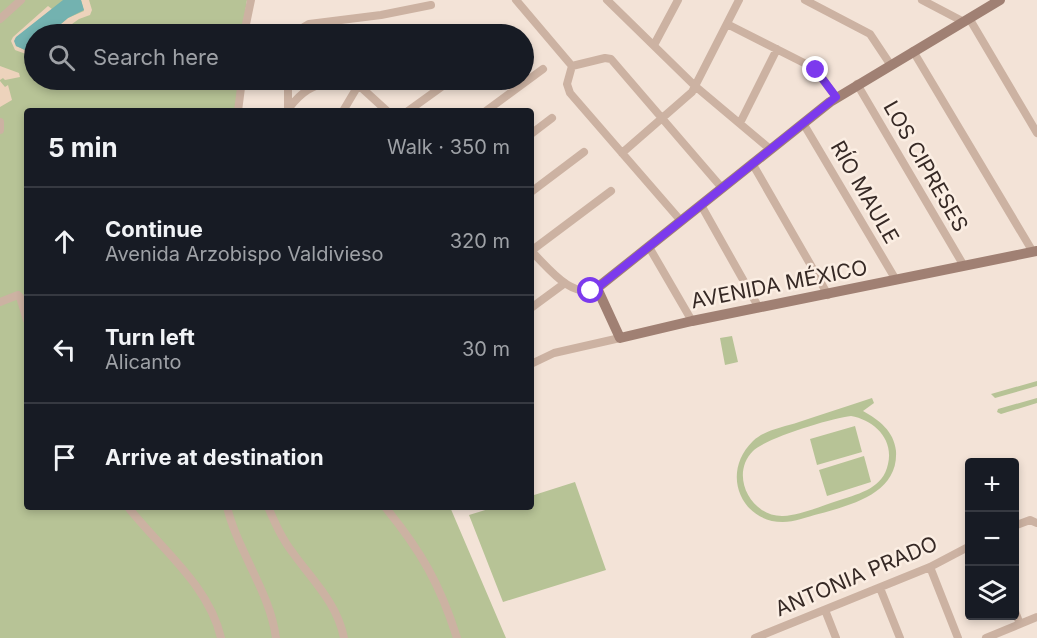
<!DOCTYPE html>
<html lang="en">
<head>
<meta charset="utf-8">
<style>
	body { margin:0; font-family:Inter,sans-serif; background:#242831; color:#f1f3f6 }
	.controls { position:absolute; right:18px; bottom:18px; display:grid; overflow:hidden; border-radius:6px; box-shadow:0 3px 9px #0003 }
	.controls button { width:54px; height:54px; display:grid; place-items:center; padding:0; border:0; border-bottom:2px solid #363941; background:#171b24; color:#f1f3f6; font:30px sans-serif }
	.stop { position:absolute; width:18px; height:18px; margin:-14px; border:4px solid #7c3aed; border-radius:50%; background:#fff }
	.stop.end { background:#7c3aed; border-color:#fff; box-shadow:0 2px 6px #0008 }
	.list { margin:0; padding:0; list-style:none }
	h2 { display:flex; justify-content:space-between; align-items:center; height:78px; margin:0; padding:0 24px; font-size:26px }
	h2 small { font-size:20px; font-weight:400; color:#9ea1a6 }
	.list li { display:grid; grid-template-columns:39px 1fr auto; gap:18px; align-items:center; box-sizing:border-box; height:108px; padding:0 24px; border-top:2px solid #363941 }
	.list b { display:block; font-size:22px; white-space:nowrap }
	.list p { margin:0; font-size:20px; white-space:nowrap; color:#9ea1a6 }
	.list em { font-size:20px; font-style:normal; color:#9ea1a6 }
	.icon { flex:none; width:33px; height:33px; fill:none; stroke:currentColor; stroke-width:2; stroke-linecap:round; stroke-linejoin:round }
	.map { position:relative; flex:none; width:1037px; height:638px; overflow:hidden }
	.search { position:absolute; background:#171b24; box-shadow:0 3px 9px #0003; left:24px; top:24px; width:510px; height:66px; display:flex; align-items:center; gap:15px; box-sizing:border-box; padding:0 21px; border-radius:33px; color:#9ea1a6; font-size:22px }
	.panel { position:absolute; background:#171b24; box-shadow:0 3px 9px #0003; left:24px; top:108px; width:510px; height:402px; border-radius:6px }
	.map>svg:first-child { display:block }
</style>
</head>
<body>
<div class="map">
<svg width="1037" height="638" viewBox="0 0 1037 638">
	<rect width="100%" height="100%" fill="#f3e3d7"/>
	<path fill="#b7c396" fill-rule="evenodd" d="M 0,0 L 247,0 L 242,34 L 34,34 L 34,80 L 240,80 L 235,111 L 27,111 L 27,507 L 450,507 L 506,638 L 0,638 Z
		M 732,336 L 738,362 L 725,365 L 720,338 Z
		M 1037,381 L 1037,386 L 995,398 L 991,394 Z
		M 872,398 L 874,403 L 863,411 C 879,420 894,431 896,451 C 899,500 836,508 801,519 C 749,536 715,478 753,441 C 764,430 784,427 799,422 C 823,414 848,406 872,398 ZM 851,416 C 874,420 894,439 888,464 C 883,488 861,493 840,500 C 823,505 802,515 783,516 C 751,517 729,475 753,451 C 766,438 832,418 851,416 Z
		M 1037,398 L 1037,403 L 1001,414 L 997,412 L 998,409 Z
		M 855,426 L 862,452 L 817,465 L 810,439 Z
		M 864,456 L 871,482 L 827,496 L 819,470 Z
		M 575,482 L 606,570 L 503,602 L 469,515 L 495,507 L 531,507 L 531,496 Z"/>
	<path fill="#edd3bc" d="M 81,0 L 89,0 L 92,10 L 90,15 L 79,19 L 58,34 L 49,34 L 68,18 L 84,11 Z
		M 48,6 L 52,9 L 15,39 L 16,46 L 34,54 L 34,57 L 15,50 L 11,41 L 13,37 Z
		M 0,66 L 19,73 L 20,77 L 5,80 L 3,78 L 0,80 Z
		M 0,81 L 5,87 L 8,85 L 12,100 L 0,107 Z"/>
	<path fill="#73b2b0" d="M 63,0 L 81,0 L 84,10 L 68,18 L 49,34 L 34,34 L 34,54 L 16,46 L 14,41 L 16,37 Z"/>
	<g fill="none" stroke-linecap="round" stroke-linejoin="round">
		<path stroke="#ccb2a2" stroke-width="8" d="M 516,0 L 572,66
			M 607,0 L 695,86 L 770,149
			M 805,0 L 870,34 L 890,64
			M 922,0 L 964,22
			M 969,18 L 1037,133
			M 0,19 L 21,0
			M 727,24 L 814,68 L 836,97
			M 244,34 L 251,0
			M 292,34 L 309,24 L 381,15 L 431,5
			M 431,34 L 437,30
			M 654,45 L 678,0
			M 913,51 L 1033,252
			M 572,66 L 605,58 L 611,59 L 722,188
			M 572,66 L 567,84 L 570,93 L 681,221
			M 285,80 L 288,88 L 288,111
			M 353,80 L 387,111
			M 857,84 L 964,266
			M 289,108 C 303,90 311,87 332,80
			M 238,111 L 242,80
			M 343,111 L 359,84 L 365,80
			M 408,111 L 451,80
			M 486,111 L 543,69
			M 0,122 L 0,130
			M 740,123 L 777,49
			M 803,123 L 896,280
			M 531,134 L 552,118
			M 622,153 L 692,92 L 739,0
			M 752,163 L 828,295
			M 531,192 L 584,152
			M 701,205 L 759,308
			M 649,247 L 692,321
			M 531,251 L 611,191
			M 531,251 C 548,267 571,300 597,288
			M 0,302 L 18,295 L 20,297 L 27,320
			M 531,308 L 565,283
			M 531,364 L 554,353 L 620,338
			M 128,507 C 160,548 209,585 221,638
			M 227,507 C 238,552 270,592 276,638
			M 268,507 C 275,523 282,539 293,553 C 313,581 337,603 344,638
			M 385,507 C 421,551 440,584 457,638
			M 1014,526 L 1030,520 L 1037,523
			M 930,567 L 958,638
			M 880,588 L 900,638
			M 1014,609 L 1020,624
			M 825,610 L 836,638
			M 755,638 L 930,567 L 970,546
			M 986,638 L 1037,617"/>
		<path stroke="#a08073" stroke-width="10" d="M 1000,0 L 830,102 L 597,288 L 620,338 L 692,321 L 1037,251"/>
	</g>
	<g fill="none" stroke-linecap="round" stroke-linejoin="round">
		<path stroke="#7c3aed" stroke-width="8" d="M 591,291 L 597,288 L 836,97 L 816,70"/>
	</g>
	<g text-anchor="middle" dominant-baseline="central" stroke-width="5" stroke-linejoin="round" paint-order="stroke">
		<g font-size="21" fill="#362925" stroke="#fbeee3">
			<text transform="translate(926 166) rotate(60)">LOS CIPRESES</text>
			<text transform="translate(865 192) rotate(60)">RÍO MAULE</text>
			<text transform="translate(779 284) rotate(-11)">AVENIDA MÉXICO</text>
			<text transform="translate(856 576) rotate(-23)">ANTONIA PRADO</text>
		</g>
	</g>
</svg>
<div class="controls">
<button>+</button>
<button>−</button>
<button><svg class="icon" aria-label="layers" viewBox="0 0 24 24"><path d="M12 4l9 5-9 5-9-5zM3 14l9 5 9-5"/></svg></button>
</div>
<div class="stop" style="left:591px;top:291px"></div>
<div class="stop end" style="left:816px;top:70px"></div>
<div class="search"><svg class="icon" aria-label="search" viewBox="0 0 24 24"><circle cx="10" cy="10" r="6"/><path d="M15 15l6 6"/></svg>Search here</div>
<section class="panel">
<h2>5 min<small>Walk · 350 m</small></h2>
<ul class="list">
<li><svg class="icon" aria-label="ahead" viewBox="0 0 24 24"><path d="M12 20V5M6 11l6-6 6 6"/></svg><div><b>Continue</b><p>Avenida Arzobispo Valdivieso</p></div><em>320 m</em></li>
<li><svg class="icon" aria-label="left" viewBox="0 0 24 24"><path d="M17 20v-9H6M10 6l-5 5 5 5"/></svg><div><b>Turn left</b><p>Alicanto</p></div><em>30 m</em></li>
<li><svg class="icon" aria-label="arrive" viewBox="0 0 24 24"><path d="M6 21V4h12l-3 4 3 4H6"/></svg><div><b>Arrive at destination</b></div></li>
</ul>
</section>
</div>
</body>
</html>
